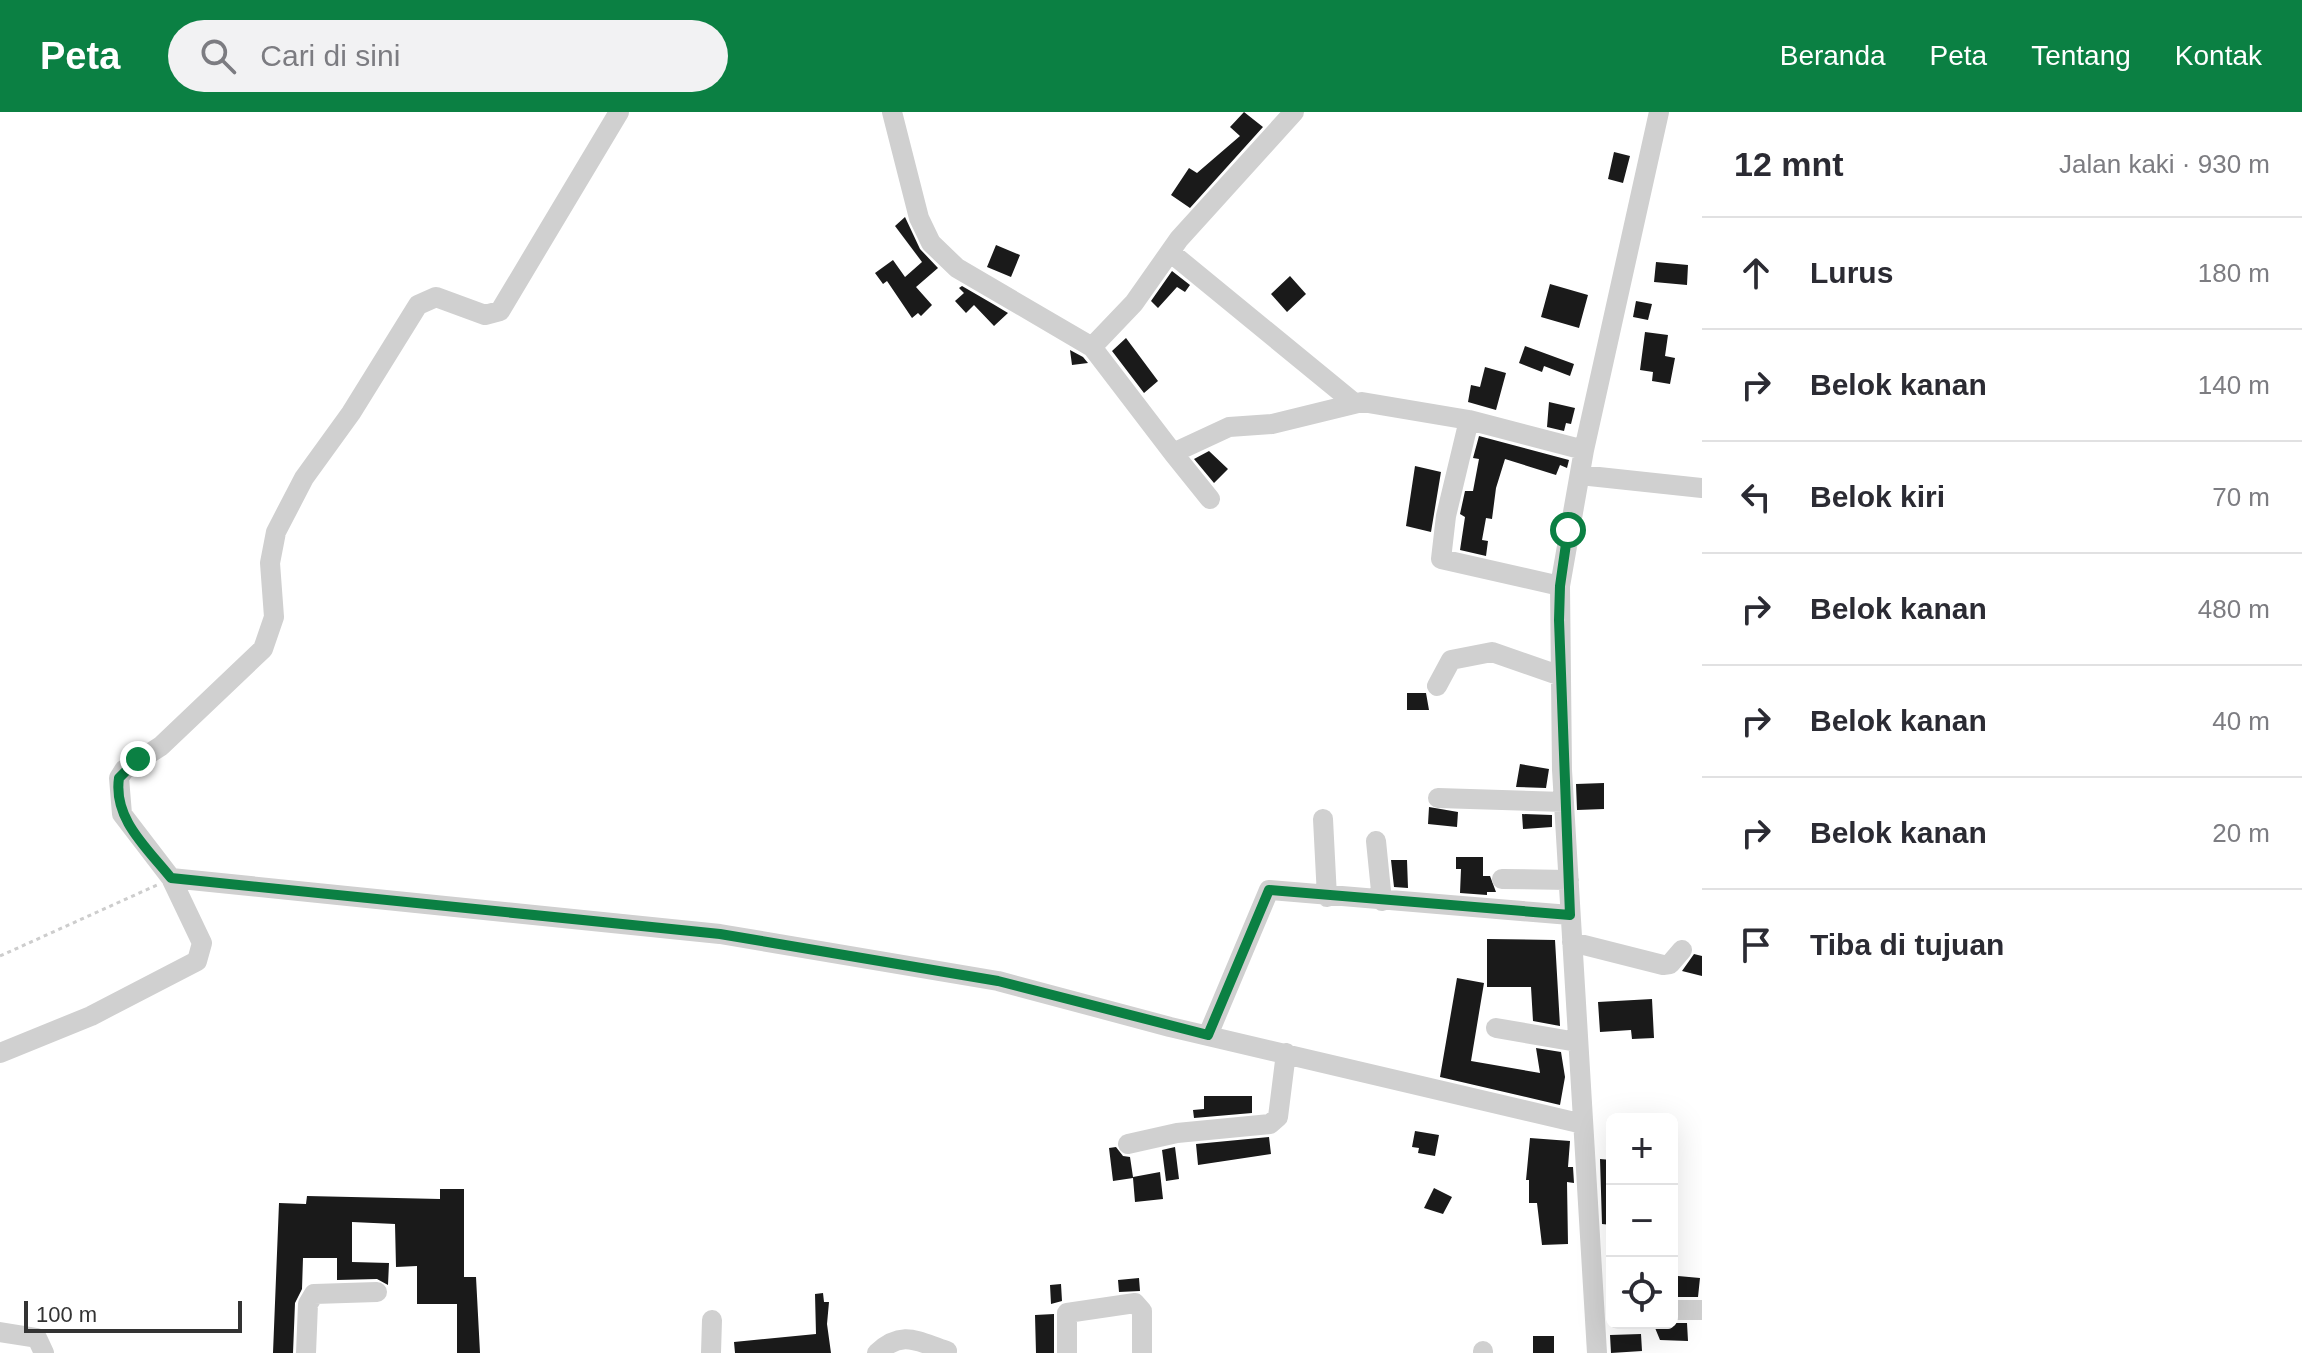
<!DOCTYPE html>
<html lang="id">
<head>
<meta charset="utf-8">
<style>
	body { margin:0; font-family:Arial,sans-serif; background:#f2f2f3; color:#2b2b33 }
	.controls { position:absolute; right:24px; bottom:24px; display:grid; overflow:hidden; border-radius:12px; box-shadow:0 8px 32px #0002 }
	.controls button { width:72px; height:72px; display:grid; place-items:center; padding:0; border:0; border-bottom:2px solid #e1e1e2; background:#fff; color:#2b2b33; font:40px sans-serif }
	.scale { position:absolute; left:24px; bottom:20px; width:218px; box-sizing:border-box; padding-left:8px; border:4px solid #333; border-top:0; font-size:22px; line-height:28px; white-space:nowrap; color:#333; -webkit-text-stroke:6px #fff; paint-order:stroke }
	.stop { position:absolute; width:24px; height:24px; margin:-18px; border:6px solid #0b8043; border-radius:50%; background:#fff }
	.stop.end { background:#0b8043; border-color:#fff; box-shadow:0 2px 8px #0008 }
	.list { margin:0; padding:0; list-style:none }
	h2 { display:flex; justify-content:space-between; align-items:center; height:104px; margin:0; padding:0 32px; font-size:34px }
	h2 small { font-size:26px; font-weight:400; color:#7c7c81 }
	.list li { display:grid; grid-template-columns:52px 1fr auto; gap:24px; align-items:center; box-sizing:border-box; height:112px; padding:0 32px; border-top:2px solid #e1e1e2 }
	.list b { display:block; font-size:30px; white-space:nowrap }
	.list em { font-size:26px; font-style:normal; color:#7c7c81 }
	.icon { flex:none; width:44px; height:44px; fill:none; stroke:currentColor; stroke-width:2; stroke-linecap:round; stroke-linejoin:round }
	.map { position:relative; flex:none; width:1702px; height:1241px; overflow:hidden }
	header { display:flex; align-items:center; gap:48px; box-sizing:border-box; height:112px; padding:0 40px; background:#0b8043; color:#fff }
	header strong { font-size:38px }
	nav { display:flex; gap:44px; margin-inline-start:auto; font-size:28px }
	.search { width:560px; height:72px; background:#f2f2f3; display:flex; align-items:center; gap:20px; box-sizing:border-box; padding:0 28px; border-radius:44px; color:#7c7c81; font-size:30px }
	main { display:flex }
	aside { flex:1; background:#fff }
	.map>svg:first-child { display:block }
</style>
</head>
<body>
<header>
<strong>Peta</strong>
<div class="search"><svg class="icon" aria-label="search" viewBox="0 0 24 24"><circle cx="10" cy="10" r="6"/><path d="M15 15l6 6"/></svg>Cari di sini</div>
<nav><a>Beranda</a><a>Peta</a><a>Tentang</a><a>Kontak</a></nav>
</header>
<main>
<div class="map">
<svg width="1702" height="1241" viewBox="0 0 1702 1241">
	<rect width="100%" height="100%" fill="#fff"/>
	<path fill="#1a1a1a" d="M 1244,0 L 1263,15 L 1190,96 L 1171,83 L 1189,56 L 1197,61 L 1240,24 L 1230,15 Z
		M 1614,40 L 1630,44 L 1623,71 L 1608,67 Z
		M 905,105 L 920,137 L 938,156 L 916,175 L 932,193 L 921,204 L 918,201 L 912,206 L 887,169 L 883,172 L 875,161 L 893,148 L 905,165 L 922,150 L 895,114 Z
		M 996,133 L 1020,143 L 1011,165 L 987,155 Z
		M 1656,150 L 1688,153 L 1687,173 L 1654,170 Z
		M 1172,159 L 1190,173 L 1185,180 L 1177,175 L 1158,196 L 1151,189 Z
		M 1290,164 L 1306,182 L 1287,200 L 1271,182 Z
		M 1550,172 L 1588,183 L 1579,216 L 1541,205 Z
		M 962,174 L 993,192 L 1008,201 L 994,214 L 974,193 L 966,201 L 955,189 L 964,181 L 959,176 Z
		M 1636,189 L 1652,192 L 1648,208 L 1633,205 Z
		M 1645,220 L 1668,223 L 1665,244 L 1675,246 L 1670,272 L 1652,269 L 1653,260 L 1640,258 Z
		M 1126,226 L 1158,269 L 1144,281 L 1112,239 Z
		M 1525,234 L 1574,252 L 1570,264 L 1544,254 L 1542,260 L 1519,251 Z
		M 1070,238 L 1083,245 L 1088,251 L 1072,253 Z
		M 1485,255 L 1506,261 L 1496,298 L 1468,290 L 1471,273 L 1480,275 Z
		M 1549,290 L 1575,296 L 1571,312 L 1566,311 L 1564,319 L 1547,315 Z
		M 1479,324 L 1569,348 L 1567,356 L 1560,353 L 1556,363 L 1505,347 L 1496,376 L 1492,407 L 1486,406 L 1482,428 L 1488,429 L 1486,444 L 1460,438 L 1465,405 L 1460,402 L 1465,379 L 1473,379 L 1479,347 L 1473,346 Z
		M 1209,339 L 1228,357 L 1214,371 L 1194,347 Z
		M 1415,354 L 1441,360 L 1431,420 L 1406,414 Z
		M 1407,581 L 1426,581 L 1429,598 L 1407,598 Z
		M 1520,652 L 1549,657 L 1546,676 L 1516,675 Z
		M 1604,671 L 1604,697 L 1577,698 L 1576,672 Z
		M 1429,695 L 1458,700 L 1457,715 L 1428,712 Z
		M 1522,702 L 1552,703 L 1552,715 L 1523,717 Z
		M 1456,745 L 1483,745 L 1483,764 L 1490,764 L 1496,780 L 1487,780 L 1487,783 L 1460,781 L 1461,757 L 1456,757 Z
		M 1391,748 L 1407,748 L 1408,776 L 1394,775 Z
		M 1487,827 L 1555,828 L 1560,914 L 1533,909 L 1531,875 L 1487,875 Z
		M 1694,842 L 1702,844 L 1702,864 L 1682,859 Z
		M 1457,866 L 1484,871 L 1471,949 L 1540,961 L 1536,936 L 1561,940 L 1565,965 L 1560,993 L 1440,965 Z
		M 1652,887 L 1654,926 L 1632,927 L 1631,918 L 1600,920 L 1598,890 Z
		M 1204,984 L 1252,984 L 1252,1001 L 1194,1006 L 1193,998 L 1204,997 Z
		M 1415,1019 L 1439,1023 L 1435,1044 L 1418,1041 L 1419,1036 L 1412,1035 Z
		M 1269,1025 L 1271,1042 L 1198,1053 L 1196,1032 Z
		M 1530,1026 L 1570,1029 L 1568,1055 L 1573,1055 L 1574,1071 L 1567,1070 L 1568,1132 L 1542,1133 L 1537,1091 L 1529,1091 L 1529,1068 L 1526,1068 Z
		M 1116,1035 L 1123,1044 L 1130,1045 L 1133,1065 L 1160,1060 L 1163,1087 L 1135,1090 L 1133,1066 L 1113,1069 L 1109,1036 Z
		M 1175,1035 L 1179,1067 L 1166,1069 L 1162,1038 Z
		M 1600,1047 L 1612,1048 L 1612,1113 L 1602,1112 Z
		M 1434,1076 L 1452,1085 L 1443,1102 L 1424,1096 Z
		M 440,1077 L 464,1077 L 464,1165 L 476,1165 L 480,1241 L 457,1241 L 457,1192 L 417,1192 L 417,1154 L 396,1155 L 395,1112 L 352,1110 L 352,1150 L 389,1151 L 388,1173 L 377,1167 L 337,1168 L 337,1146 L 303,1146 L 302,1177 L 295,1191 L 293,1241 L 273,1241 L 279,1091 L 306,1092 L 307,1084 L 440,1087 Z
		M 1678,1164 L 1700,1166 L 1698,1185 L 1676,1185 Z
		M 1139,1166 L 1140,1179 L 1119,1180 L 1118,1168 Z
		M 1061,1172 L 1062,1189 L 1051,1192 L 1050,1173 Z
		M 823,1181 L 824,1190 L 829,1190 L 827,1212 L 831,1241 L 735,1241 L 734,1230 L 816,1222 L 815,1182 Z
		M 1054,1202 L 1054,1241 L 1036,1241 L 1035,1203 Z
		M 1653,1211 L 1687,1211 L 1688,1229 L 1660,1228 Z
		M 1641,1222 L 1642,1239 L 1611,1241 L 1610,1223 Z
		M 1533,1224 L 1554,1224 L 1554,1241 L 1533,1241 Z"/>
	<g fill="none" stroke-linecap="round" stroke-linejoin="round">
		<path stroke="#cdcdcd" stroke-width="3" stroke-dasharray="4 4" stroke-linecap="butt" d="M 0,844 L 157,773"/>
		<path stroke="#d0d0d0" stroke-width="20" d="M 892,0 L 919,106 L 931,131 L 957,156 L 1092,235 L 1134,191 L 1179,127 L 1294,0
			M 1170,140 L 1353,290
			M 1092,235 L 1173,341 L 1229,315 L 1272,312 L 1362,290 L 1469,308 L 1584,338
			M 1469,308 L 1446,404 L 1441,447 L 1560,474
			M 1173,341 L 1210,387
			M 1580,363 L 1702,376
			M 1437,574 L 1451,548 L 1492,540 L 1561,564
			M 1438,686 L 1564,690
			M 1323,707 L 1327,785
			M 1376,729 L 1382,789
			M 171,766 L 720,822 L 998,869 L 1170,915 L 1583,1012
			M 1502,767 L 1569,768
			M 1572,830 L 1663,853 L 1670,852 L 1682,838
			M 1496,916 L 1577,930
			M 1208,923 L 1269,778 L 1570,803
			M 0,941 L 91,904 L 197,849 L 202,831 L 171,766 L 122,702 L 119,666 L 124,658 L 161,634 L 263,537 L 274,505 L 270,451 L 276,420 L 304,366 L 351,301 L 418,193 L 436,185 L 485,203 L 500,199 L 619,0
			M 1128,1032 L 1177,1021 L 1270,1012 L 1278,1005 L 1286,941
			M 1672,1198 L 1702,1198
			M 0,1220 L 37,1226 L 44,1241
			M 1483,1239 L 1483,1241
			M 306,1241 L 308,1192 L 314,1182 L 377,1180
			M 711,1241 L 712,1208
			M 877,1241 C 903,1217 918,1230 947,1239
			M 1067,1241 L 1067,1201 L 1135,1191 L 1142,1199 L 1142,1241
			M 1597,1241 L 1562,658 L 1560,474 L 1584,338 L 1659,0"/>
	</g>
	<g fill="none" stroke-linecap="round" stroke-linejoin="round">
		<path stroke="#0b8043" stroke-width="10" d="M 138,647 L 119,666 C 113,707 147,736 171,766 L 720,822 L 998,869 L 1208,923 L 1269,778 L 1570,803 L 1559,508 L 1560,474 L 1568,418"/>
	</g>
</svg>
<div class="controls">
<button>+</button>
<button>−</button>
<button><svg class="icon" aria-label="locate" viewBox="0 0 24 24"><circle cx="12" cy="12" r="6"/><path d="M12 2v4M12 18v4M2 12h4M18 12h4"/></svg></button>
</div>
<div class="scale">100 m</div>
<div class="stop" style="left:1568px;top:418px"></div>
<div class="stop end" style="left:138px;top:647px"></div>
</div>
<aside>
<h2>12 mnt<small>Jalan kaki · 930 m</small></h2>
<ul class="list">
<li><svg class="icon" aria-label="ahead" viewBox="0 0 24 24"><path d="M12 20V5M6 11l6-6 6 6"/></svg><div><b>Lurus</b></div><em>180 m</em></li>
<li><svg class="icon" aria-label="right" viewBox="0 0 24 24"><path d="M7 20v-9h11M14 6l5 5-5 5"/></svg><div><b>Belok kanan</b></div><em>140 m</em></li>
<li><svg class="icon" aria-label="left" viewBox="0 0 24 24"><path d="M17 20v-9H6M10 6l-5 5 5 5"/></svg><div><b>Belok kiri</b></div><em>70 m</em></li>
<li><svg class="icon" aria-label="right" viewBox="0 0 24 24"><path d="M7 20v-9h11M14 6l5 5-5 5"/></svg><div><b>Belok kanan</b></div><em>480 m</em></li>
<li><svg class="icon" aria-label="right" viewBox="0 0 24 24"><path d="M7 20v-9h11M14 6l5 5-5 5"/></svg><div><b>Belok kanan</b></div><em>40 m</em></li>
<li><svg class="icon" aria-label="right" viewBox="0 0 24 24"><path d="M7 20v-9h11M14 6l5 5-5 5"/></svg><div><b>Belok kanan</b></div><em>20 m</em></li>
<li><svg class="icon" aria-label="arrive" viewBox="0 0 24 24"><path d="M6 21V4h12l-3 4 3 4H6"/></svg><div><b>Tiba di tujuan</b></div></li>
</ul>
</aside>
</main>
</body>
</html>
